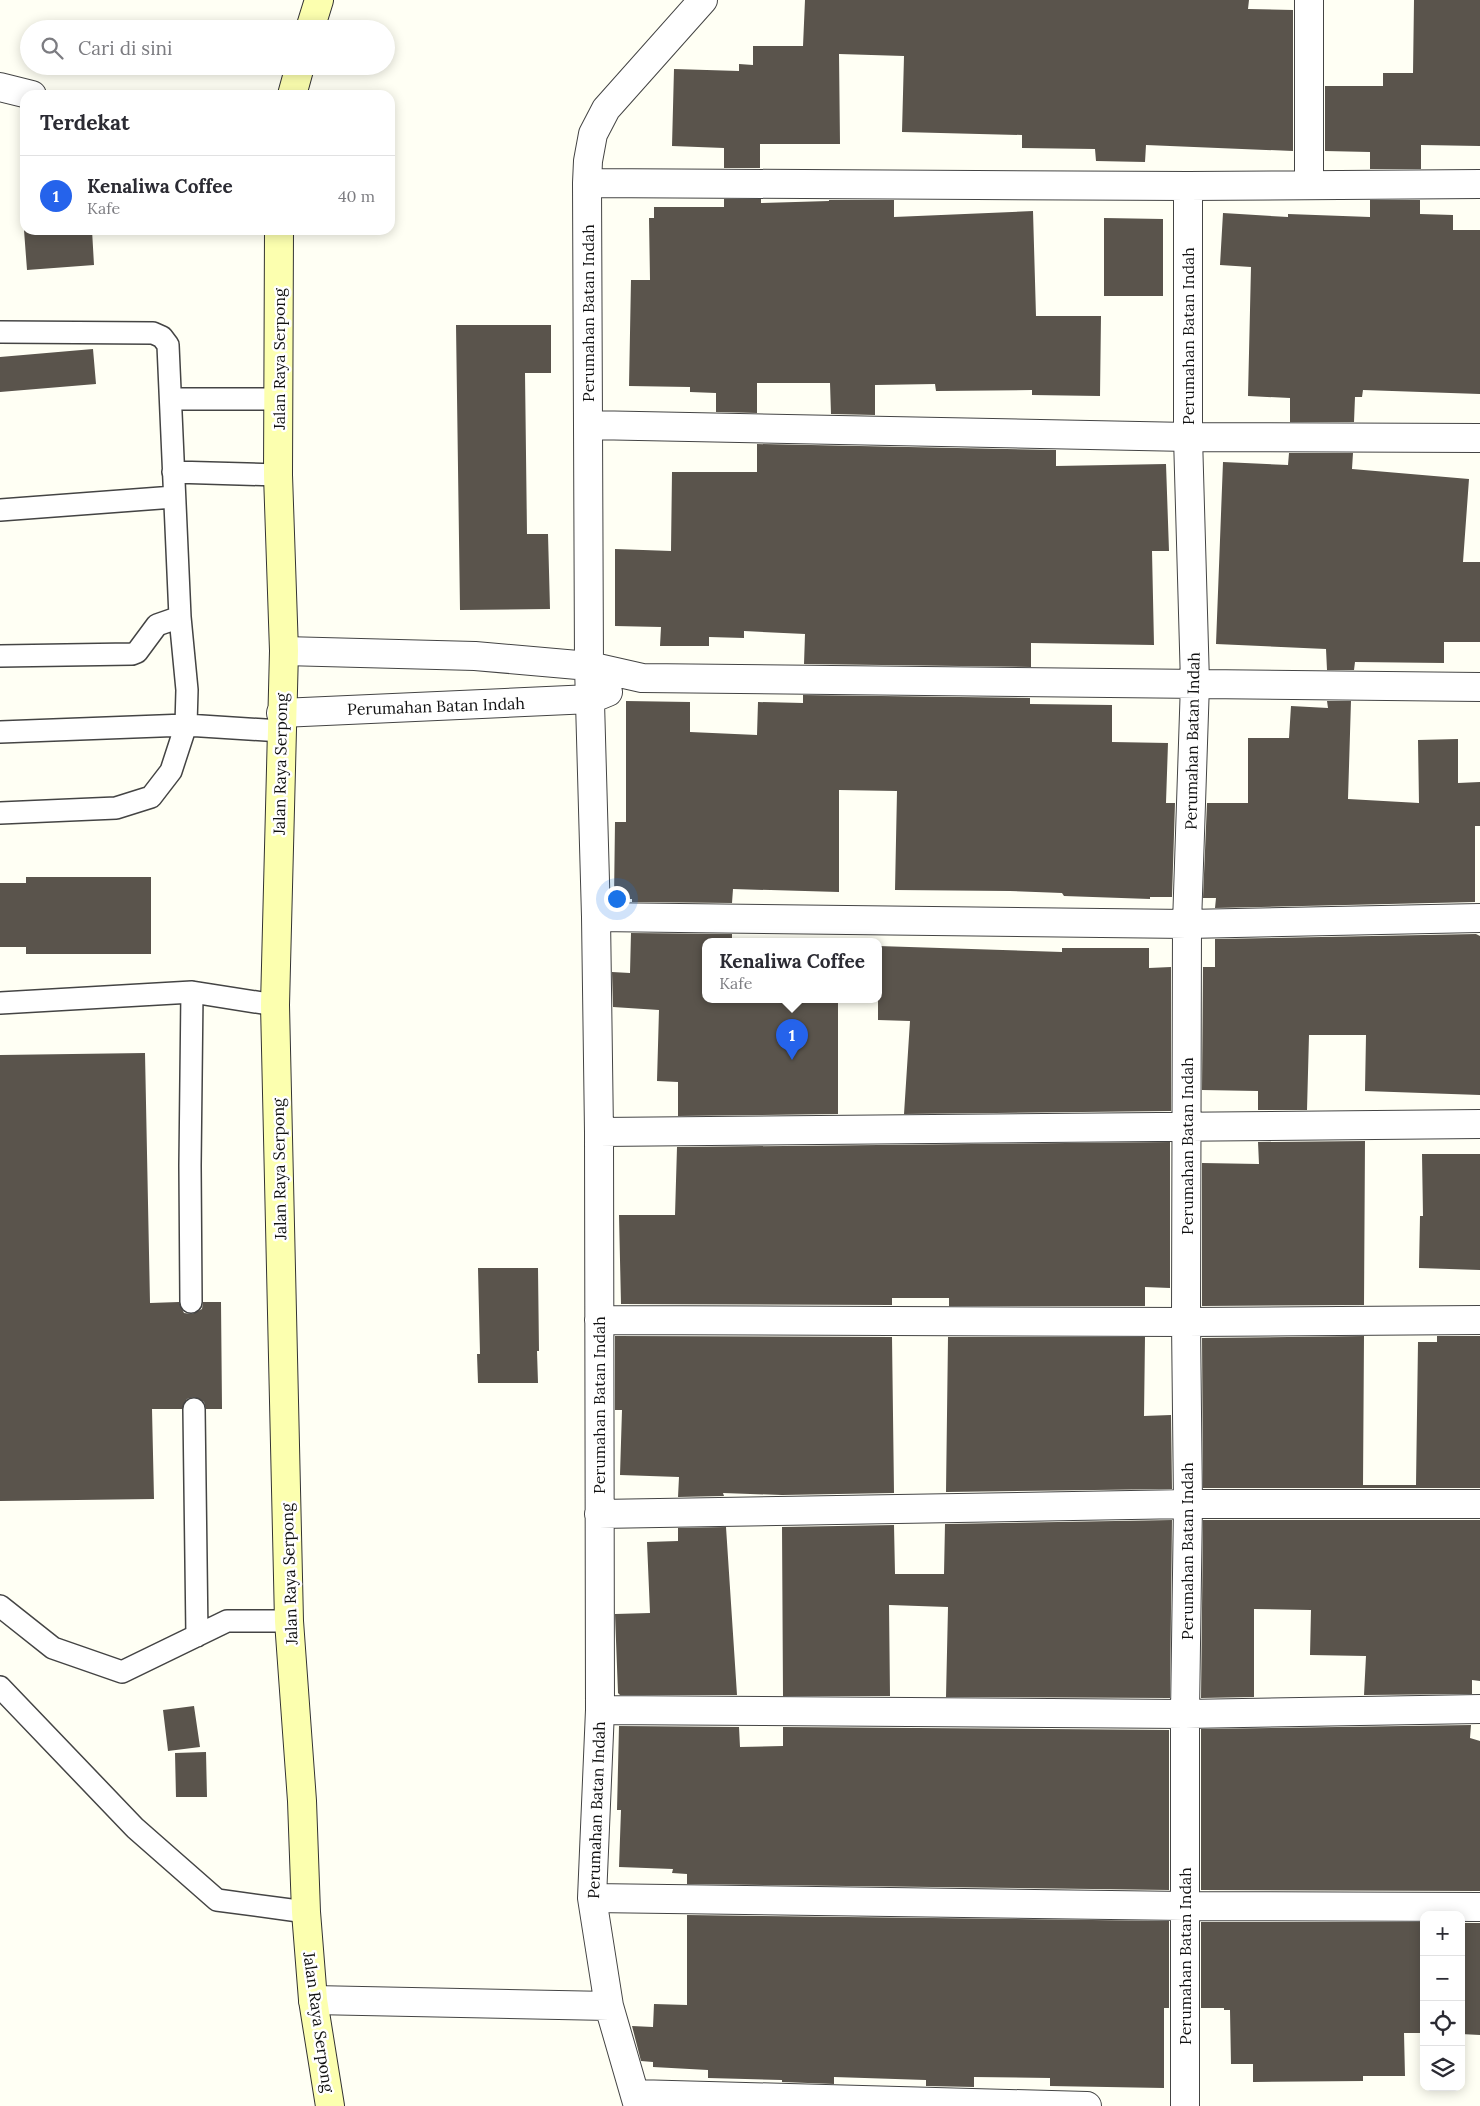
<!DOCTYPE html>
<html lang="id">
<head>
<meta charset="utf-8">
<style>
	body { margin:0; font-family:Lora,serif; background:#f2f2f3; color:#2b2b33 }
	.controls { position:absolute; right:15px; bottom:15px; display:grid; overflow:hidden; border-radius:10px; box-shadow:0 2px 12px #0003 }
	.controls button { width:45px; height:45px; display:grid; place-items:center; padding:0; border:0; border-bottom:1px solid #e1e1e2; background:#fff; color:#2b2b33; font:25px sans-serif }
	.you { position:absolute; left:616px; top:898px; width:18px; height:18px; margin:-12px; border:4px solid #fff; border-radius:50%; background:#1a73e8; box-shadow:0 0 0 8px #1a73e833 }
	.badge { display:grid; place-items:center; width:32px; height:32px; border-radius:50%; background:#2563eb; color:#fff; font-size:16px; font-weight:700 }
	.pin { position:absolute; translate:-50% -41px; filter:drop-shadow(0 1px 2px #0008) }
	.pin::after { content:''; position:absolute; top:26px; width:18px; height:15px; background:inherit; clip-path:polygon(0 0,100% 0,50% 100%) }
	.popup { position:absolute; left:702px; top:938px; width:180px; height:65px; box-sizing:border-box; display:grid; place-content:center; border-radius:10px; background:#fff; filter:drop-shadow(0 1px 4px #0005); font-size:16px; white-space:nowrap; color:#7c7c81 }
	.popup b { font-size:19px; color:#2b2b33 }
	.popup::after { content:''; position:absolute; left:50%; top:100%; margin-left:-10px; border:10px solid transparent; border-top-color:#fff }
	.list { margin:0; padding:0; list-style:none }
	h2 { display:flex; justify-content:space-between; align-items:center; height:65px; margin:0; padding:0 20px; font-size:21px }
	h2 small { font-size:16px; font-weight:400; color:#7c7c81 }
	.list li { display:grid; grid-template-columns:32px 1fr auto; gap:15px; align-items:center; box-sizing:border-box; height:80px; padding:0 20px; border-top:1px solid #e1e1e2 }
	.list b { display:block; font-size:19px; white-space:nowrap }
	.list p { margin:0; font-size:16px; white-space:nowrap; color:#7c7c81 }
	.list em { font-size:16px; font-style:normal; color:#7c7c81 }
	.icon { flex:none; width:28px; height:28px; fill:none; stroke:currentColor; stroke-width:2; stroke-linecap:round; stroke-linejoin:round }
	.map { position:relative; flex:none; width:1480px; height:2106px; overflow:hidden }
	.search { position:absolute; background:#fff; box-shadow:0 2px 12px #0003; left:20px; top:20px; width:375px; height:55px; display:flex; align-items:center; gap:12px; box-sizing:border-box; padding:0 18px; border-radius:28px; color:#7c7c81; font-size:19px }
	.panel { position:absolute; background:#fff; box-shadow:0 2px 12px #0003; left:20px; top:90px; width:375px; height:145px; border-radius:15px }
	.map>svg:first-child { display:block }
</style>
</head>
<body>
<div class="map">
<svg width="1480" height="2106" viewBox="0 0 1480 2106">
	<rect width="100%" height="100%" fill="#fffff4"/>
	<path fill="#5a544c" d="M 805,0 L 1249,0 L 1248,9 L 1293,10 L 1293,151 L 1146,145 L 1145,162 L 1096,161 L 1095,149 L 1022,148 L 1022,135 L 902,132 L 904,56 L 839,54 L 840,144 L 760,144 L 760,168 L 724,168 L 724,148 L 672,146 L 674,69 L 739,71 L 739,64 L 753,65 L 753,46 L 803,46 Z
		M 1414,0 L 1480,0 L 1480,146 L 1421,145 L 1421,169 L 1370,169 L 1370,152 L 1325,151 L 1325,86 L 1383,86 L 1383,73 L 1413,73 Z
		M 724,199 L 761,199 L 761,203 L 829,201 L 829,200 L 894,200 L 894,217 L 1033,211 L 1036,316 L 1101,316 L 1100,396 L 1032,395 L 1032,390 L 936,391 L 935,384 L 875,385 L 875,415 L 831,414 L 830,383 L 757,383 L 757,413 L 716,412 L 716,393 L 690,392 L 690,387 L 629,386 L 631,280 L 650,280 L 649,218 L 654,218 L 654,207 L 724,207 Z
		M 1370,200 L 1420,200 L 1420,214 L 1453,215 L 1453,230 L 1480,230 L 1480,394 L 1363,390 L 1362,397 L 1355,397 L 1354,422 L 1290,422 L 1290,398 L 1248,396 L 1251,267 L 1220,265 L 1223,213 L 1288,217 L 1288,214 L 1370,217 Z
		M 1104,218 L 1163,219 L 1163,296 L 1104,296 Z
		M 24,230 L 92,230 L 94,265 L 27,270 Z
		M 456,325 L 551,325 L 551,373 L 525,373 L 527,534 L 548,534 L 550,609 L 460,610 Z
		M 93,349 L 96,384 L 0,392 L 0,357 Z
		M 757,444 L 1056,450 L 1056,466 L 1166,464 L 1169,551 L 1152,551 L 1154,645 L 1031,643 L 1031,667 L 804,664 L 805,634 L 744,631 L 744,638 L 709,637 L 709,646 L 660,646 L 661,627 L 615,626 L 615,549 L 671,551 L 672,472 L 757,472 Z
		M 1289,453 L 1353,453 L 1352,469 L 1469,479 L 1463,562 L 1480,562 L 1480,642 L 1444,642 L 1444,663 L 1355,662 L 1354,670 L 1327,670 L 1326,649 L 1216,644 L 1223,462 L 1288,465 Z
		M 803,695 L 1030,698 L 1030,704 L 1112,705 L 1112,742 L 1168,743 L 1166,803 L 1175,803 L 1172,897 L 1150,897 L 1150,899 L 1064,896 L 1062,893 L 1010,891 L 895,890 L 897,791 L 839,790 L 839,892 L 733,889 L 732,903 L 632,902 L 632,899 L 614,899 L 615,822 L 626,822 L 626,701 L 690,702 L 690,732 L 757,735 L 758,702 L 803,703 Z
		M 1327,701 L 1351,701 L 1348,799 L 1419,803 L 1418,740 L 1458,739 L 1458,783 L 1480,782 L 1480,826 L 1475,826 L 1475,902 L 1215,908 L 1216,898 L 1203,898 L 1207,803 L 1248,803 L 1248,738 L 1289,738 L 1291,706 L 1328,708 Z
		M 26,877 L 151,877 L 151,954 L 26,954 L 26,947 L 0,947 L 0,883 L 26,883 Z
		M 631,933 L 732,934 L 732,941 L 706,941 L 706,999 L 838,999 L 838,1114 L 678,1116 L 678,1082 L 657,1081 L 659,1010 L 613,1007 L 612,972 L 630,973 Z
		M 1476,934 L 1480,936 L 1480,1095 L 1365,1091 L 1366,1035 L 1309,1035 L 1307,1110 L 1258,1110 L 1258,1091 L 1202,1090 L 1203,967 L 1215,967 L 1215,939 Z
		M 878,946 L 1062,952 L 1062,948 L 1149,948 L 1149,968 L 1171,967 L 1171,1111 L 904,1114 L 910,1021 L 878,1020 Z
		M 145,1053 L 150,1303 L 179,1302 L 184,1313 L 192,1314 L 202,1309 L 203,1302 L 221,1302 L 222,1409 L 206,1409 L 204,1402 L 194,1397 L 187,1399 L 182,1409 L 152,1409 L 154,1499 L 0,1501 L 0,1055 Z
		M 1365,1141 L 1364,1305 L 1202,1306 L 1202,1163 L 1259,1164 L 1258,1142 Z
		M 1170,1142 L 1170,1288 L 1145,1287 L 1145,1306 L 949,1306 L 949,1298 L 892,1298 L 892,1305 L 621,1304 L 619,1215 L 675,1215 L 677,1147 Z
		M 1422,1154 L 1480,1154 L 1480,1270 L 1419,1268 L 1420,1216 L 1423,1216 Z
		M 478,1268 L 538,1268 L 539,1351 L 537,1351 L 538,1383 L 478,1383 L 477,1354 L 480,1354 Z
		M 615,1336 L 892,1337 L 894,1493 L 782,1495 L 723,1493 L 724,1496 L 678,1497 L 679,1477 L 620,1475 L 622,1410 L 615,1410 Z
		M 1364,1336 L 1363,1485 L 1416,1485 L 1418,1342 L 1437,1342 L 1437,1336 L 1480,1336 L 1480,1488 L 1203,1488 L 1202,1338 Z
		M 948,1337 L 1145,1337 L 1144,1416 L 1171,1415 L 1172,1489 L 946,1492 Z
		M 1172,1520 L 1170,1698 L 946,1697 L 948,1607 L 889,1605 L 890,1696 L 783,1696 L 782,1527 L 894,1525 L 895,1574 L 944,1574 L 945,1524 Z
		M 1203,1520 L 1480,1520 L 1480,1681 L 1472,1680 L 1472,1694 L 1364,1695 L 1366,1656 L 1310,1655 L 1311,1610 L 1254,1609 L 1254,1697 L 1201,1698 Z
		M 726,1527 L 737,1695 L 620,1695 L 618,1693 L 615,1614 L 650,1613 L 647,1542 L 678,1541 L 678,1528 Z
		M 194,1706 L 200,1747 L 168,1751 L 163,1710 Z
		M 1471,1725 L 1470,1738 L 1480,1741 L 1480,1891 L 1201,1890 L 1201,1729 Z
		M 619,1726 L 739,1727 L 740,1747 L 783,1746 L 783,1727 L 1169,1730 L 1169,1890 L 687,1884 L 687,1874 L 672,1873 L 673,1869 L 619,1867 L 621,1810 L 617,1810 Z
		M 206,1752 L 207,1797 L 176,1797 L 175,1753 Z
		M 687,1915 L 1169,1921 L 1169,2008 L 1164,2008 L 1164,2088 L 1050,2086 L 1050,2078 L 974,2077 L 974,2087 L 926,2086 L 926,2080 L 834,2077 L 834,2084 L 782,2082 L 782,2080 L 708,2078 L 708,2070 L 653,2067 L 653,2062 L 641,2061 L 632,2026 L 653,2027 L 654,2004 L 687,2005 Z
		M 1201,1922 L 1424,1922 L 1424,2033 L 1404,2033 L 1405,2076 L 1363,2076 L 1363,2081 L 1253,2082 L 1253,2064 L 1231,2064 L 1230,2010 L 1224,2010 L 1224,2008 L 1201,2008 Z
		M 1461,1923 L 1480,1923 L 1480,2035 L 1461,2034 Z"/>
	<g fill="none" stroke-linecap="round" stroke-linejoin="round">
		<defs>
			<path id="lane" d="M 0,332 L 153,333 L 162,337 L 168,345 L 180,617 L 187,690 L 186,725 L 171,771 L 151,797 L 116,808 L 0,813
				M 171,399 L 279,399
				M 173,472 L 278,475
				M 0,510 L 174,497
				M 0,656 L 132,654 L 137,652 L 157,625 L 180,617
				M 0,732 L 186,725 L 281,731
				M 0,1003 L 192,992 L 275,1005
				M 191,1302 L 190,1166 L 192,992
				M 194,1409 L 197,1636
				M 0,1606 L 53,1648 L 122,1672 L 227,1621 L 289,1621
				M 0,1687 L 135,1828 L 217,1900 L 306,1912"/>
			<path id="street" d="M 0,87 L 32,95
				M 587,183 L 1188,186 L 1480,184
				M 1309,185 L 1309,0
				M 589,425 L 1188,437 L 1480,438
				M 284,651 L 475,656 L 589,666 L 642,678 L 1480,687
				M 281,713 L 591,699 L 608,692
				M 596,917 L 1187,924 L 1480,918
				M 599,1132 L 1480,1124
				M 599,1320 L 1186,1322 L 1480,1320
				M 599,1514 L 1188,1504 L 1480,1504
				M 600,1710 L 1185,1714 L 1480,1709
				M 592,1898 L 1185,1906 L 1480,1907
				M 313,2000 L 609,2006
				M 635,2094 L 1087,2106
				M 638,2106 L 609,2006 L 592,1898 L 600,1710 L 599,1132 L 596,917 L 589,666 L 587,183 L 588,161 L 593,134 L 606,109 L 703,0
				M 1185,2106 L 1185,1714 L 1188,1504 L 1186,1322 L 1187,924 L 1195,683 L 1188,437 L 1188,186"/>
			<path id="secondary" d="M 310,29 L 319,0
				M 292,95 L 300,66
				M 279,230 L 278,475 L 284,651 L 275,1005 L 289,1621 L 302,1801 L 306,1912 L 313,2000 L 330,2106"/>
		</defs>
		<use href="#lane" stroke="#444" stroke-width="24"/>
		<use href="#street" stroke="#444" stroke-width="30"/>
		<use href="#secondary" stroke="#333" stroke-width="30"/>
		<use href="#lane" stroke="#fff" stroke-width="21"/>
		<use href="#street" stroke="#fff" stroke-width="28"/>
		<use href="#secondary" stroke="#fcffaf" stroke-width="28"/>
	</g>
	<g text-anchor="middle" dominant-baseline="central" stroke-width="5" stroke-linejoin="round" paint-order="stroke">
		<g font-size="16" fill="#111" stroke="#fff">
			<text transform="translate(588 313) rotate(-90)">Perumahan Batan Indah</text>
			<text transform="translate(1188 336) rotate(-90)">Perumahan Batan Indah</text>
			<text transform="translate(279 359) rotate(-90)">Jalan Raya Serpong</text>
			<text transform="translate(436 706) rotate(-2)">Perumahan Batan Indah</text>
			<text transform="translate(1192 741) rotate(-89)">Perumahan Batan Indah</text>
			<text transform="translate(280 764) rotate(-89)">Jalan Raya Serpong</text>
			<text transform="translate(1187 1146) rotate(-90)">Perumahan Batan Indah</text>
			<text transform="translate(279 1169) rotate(-91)">Jalan Raya Serpong</text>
			<text transform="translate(599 1405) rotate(-90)">Perumahan Batan Indah</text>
			<text transform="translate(1187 1551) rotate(-90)">Perumahan Batan Indah</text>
			<text transform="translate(289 1574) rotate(-92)">Jalan Raya Serpong</text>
			<text transform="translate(596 1810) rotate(-88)">Perumahan Batan Indah</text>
			<text transform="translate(1185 1956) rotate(-90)">Perumahan Batan Indah</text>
			<text transform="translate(319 2022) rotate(82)">Jalan Raya Serpong</text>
		</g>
	</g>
</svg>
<div class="controls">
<button>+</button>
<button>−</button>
<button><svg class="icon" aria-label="locate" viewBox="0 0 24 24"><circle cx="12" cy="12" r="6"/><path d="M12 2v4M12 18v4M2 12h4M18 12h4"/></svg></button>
<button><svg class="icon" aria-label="layers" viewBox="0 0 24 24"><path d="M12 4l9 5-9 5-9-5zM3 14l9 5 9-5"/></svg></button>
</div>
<div class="you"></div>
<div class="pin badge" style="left:792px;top:1060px">1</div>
<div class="popup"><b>Kenaliwa Coffee</b>Kafe</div>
<div class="search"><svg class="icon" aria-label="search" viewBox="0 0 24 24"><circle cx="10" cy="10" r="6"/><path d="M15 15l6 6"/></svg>Cari di sini</div>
<section class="panel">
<h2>Terdekat<small></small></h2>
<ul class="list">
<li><span class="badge">1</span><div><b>Kenaliwa Coffee</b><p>Kafe</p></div><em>40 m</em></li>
</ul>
</section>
</div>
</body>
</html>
